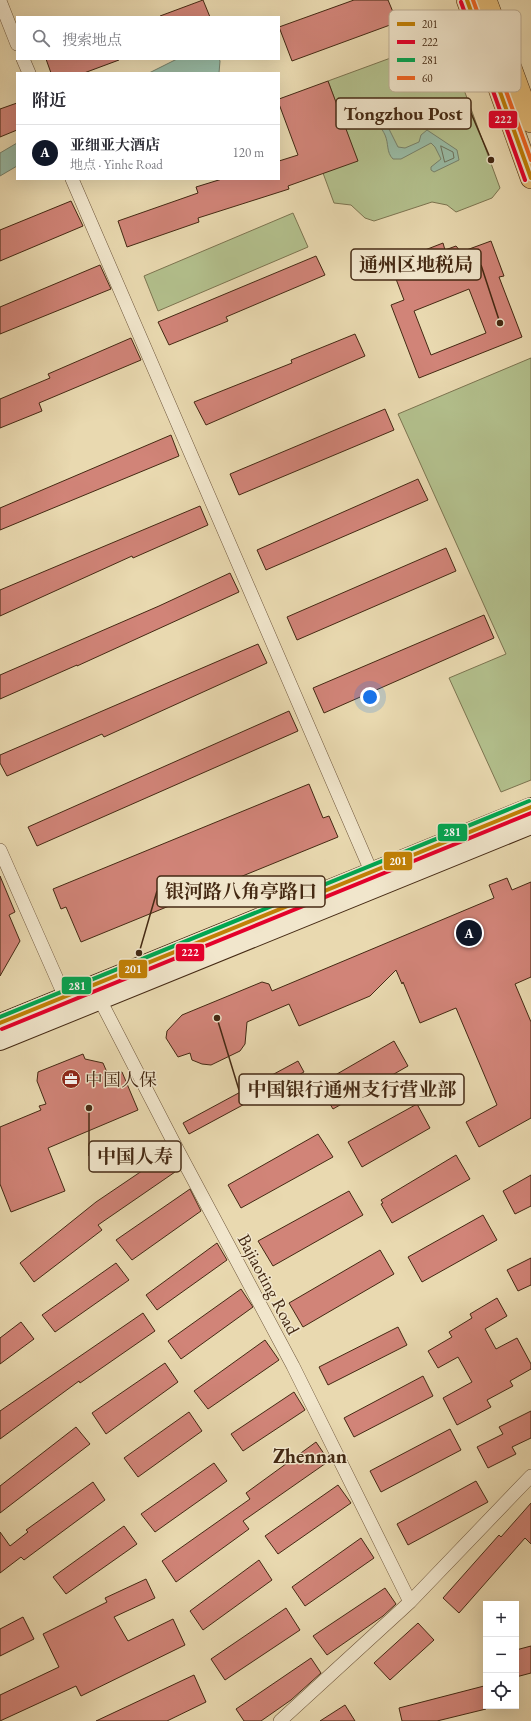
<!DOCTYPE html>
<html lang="zh">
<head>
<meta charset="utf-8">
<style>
	body { margin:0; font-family:"EB Garamond","Noto Serif SC",serif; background:#f7f7f7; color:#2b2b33 }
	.controls { position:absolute; right:12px; bottom:12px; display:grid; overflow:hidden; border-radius:0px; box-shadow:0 4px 16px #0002 }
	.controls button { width:36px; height:36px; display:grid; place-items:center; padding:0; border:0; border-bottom:1px solid #e1e1e2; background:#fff; color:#2b2b33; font:20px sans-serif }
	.you { position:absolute; left:370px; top:697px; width:14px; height:14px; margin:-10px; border:3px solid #fff; border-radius:50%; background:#1a73e8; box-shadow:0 0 0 6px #1a73e833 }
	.badge { display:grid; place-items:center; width:26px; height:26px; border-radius:50%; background:#111827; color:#fff; font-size:13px; font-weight:700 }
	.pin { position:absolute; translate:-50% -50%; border:2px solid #fff; box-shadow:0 1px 4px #0006 }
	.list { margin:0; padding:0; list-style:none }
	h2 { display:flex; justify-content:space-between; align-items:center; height:52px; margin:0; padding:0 16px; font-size:17px }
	h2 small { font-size:13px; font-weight:400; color:#7c7c81 }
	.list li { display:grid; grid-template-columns:26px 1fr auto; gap:12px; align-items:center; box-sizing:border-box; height:56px; padding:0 16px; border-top:1px solid #e1e1e2 }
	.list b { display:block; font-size:15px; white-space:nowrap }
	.list p { margin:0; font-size:13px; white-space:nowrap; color:#7c7c81 }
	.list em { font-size:13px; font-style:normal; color:#7c7c81 }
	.icon { flex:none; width:22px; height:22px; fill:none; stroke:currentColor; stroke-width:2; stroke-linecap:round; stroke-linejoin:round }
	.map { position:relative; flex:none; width:531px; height:1721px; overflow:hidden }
	.search { position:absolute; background:#fff; box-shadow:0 4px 16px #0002; left:16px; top:16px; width:264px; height:44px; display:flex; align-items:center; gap:10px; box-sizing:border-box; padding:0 14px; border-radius:0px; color:#7c7c81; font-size:15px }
	.panel { position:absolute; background:#fff; box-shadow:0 4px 16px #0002; left:16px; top:72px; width:264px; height:108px; border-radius:0px }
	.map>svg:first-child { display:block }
</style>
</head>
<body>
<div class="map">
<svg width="531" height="1721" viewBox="0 0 531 1721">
	<rect width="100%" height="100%" fill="#e9d9b0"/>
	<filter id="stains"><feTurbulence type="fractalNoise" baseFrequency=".005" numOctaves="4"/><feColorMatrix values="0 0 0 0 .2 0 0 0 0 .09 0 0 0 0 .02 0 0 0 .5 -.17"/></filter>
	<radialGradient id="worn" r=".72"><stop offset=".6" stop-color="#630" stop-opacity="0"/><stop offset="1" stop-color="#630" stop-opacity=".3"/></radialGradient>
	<path fill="#b3c08d" stroke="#7c7450" d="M 445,38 L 500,188 L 492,198 L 456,212 L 447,205 L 432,202 L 374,221 L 365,218 L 351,205 L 334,203 L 323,173 L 357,160 L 328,81 Z
		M 293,213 L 308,247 L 158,311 L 144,276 Z
		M 531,358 L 531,780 L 501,792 L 449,678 L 506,654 L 398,414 Z"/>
	<path fill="#99bba5" stroke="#77816b" d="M 177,59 L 219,59 L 220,61 L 219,73 L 149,73 Z
		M 378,114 L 389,129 L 398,147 L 405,148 L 419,142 L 421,135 L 427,130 L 457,150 L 459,160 L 434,172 L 431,170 L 431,167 L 441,159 L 435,147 L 431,143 L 401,159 L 393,159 C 386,152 389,144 385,135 C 382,128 375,121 374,115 Z
		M 17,143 L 17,166 L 0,176 L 0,153 Z"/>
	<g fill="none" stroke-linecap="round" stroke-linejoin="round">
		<path stroke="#6e725c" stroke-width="1" d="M 441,146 L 453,152 L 454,158 L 445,162 Z"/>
	</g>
	<path fill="#d18478" stroke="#442913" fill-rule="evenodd" d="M 203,0 L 210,17 L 160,17 L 160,16 Z
		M 354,0 L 388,0 L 393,12 L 390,25 L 292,61 L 279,27 Z
		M 46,59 L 118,59 L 119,60 L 84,73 L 51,73 Z
		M 328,81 L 358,161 L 288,186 L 289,189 L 198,218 L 199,222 L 127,247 L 118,221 L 198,193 L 196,187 L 222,179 L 279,179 L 279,161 L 298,155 L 279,104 L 279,99 Z
		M 17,103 L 17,130 L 0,137 L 0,109 Z
		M 71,201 L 83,226 L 0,261 L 0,230 Z
		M 491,241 L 504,276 L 499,277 L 522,337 L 419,378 L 391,305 L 404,300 L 396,279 L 413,273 L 407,257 L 443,243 L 445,250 L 456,246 L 461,252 ZM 469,289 L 486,333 L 431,355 L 414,311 Z
		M 316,256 L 325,275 L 226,317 L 228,321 L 169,345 L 158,322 Z
		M 100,265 L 111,289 L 0,334 L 0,307 Z
		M 355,334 L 365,356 L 206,425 L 194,402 L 292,363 L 291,360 Z
		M 131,338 L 141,360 L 39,403 L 42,411 L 0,428 L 0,399 L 50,378 L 48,374 Z
		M 385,409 L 394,430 L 239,495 L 230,474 Z
		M 171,435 L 179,456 L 0,530 L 0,508 Z
		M 418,479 L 428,500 L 266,570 L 257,550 Z
		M 200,506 L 208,525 L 133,558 L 132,556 L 0,616 L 0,590 Z
		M 446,548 L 456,571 L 297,640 L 287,617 Z
		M 230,573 L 239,592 L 77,666 L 77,665 L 0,699 L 0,675 L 159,606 Z
		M 484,615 L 494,638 L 324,713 L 313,688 Z
		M 258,644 L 267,663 L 104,737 L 102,734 L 7,776 L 0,763 L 0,755 Z
		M 289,711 L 298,731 L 37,846 L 28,827 Z
		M 309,784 L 323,818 L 329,816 L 338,837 L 81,942 L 66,907 L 61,909 L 53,889 Z
		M 0,876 L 15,912 L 9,915 L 20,941 L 0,976 Z
		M 507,878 L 512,890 L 531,882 L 531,977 L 515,984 L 531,1022 L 531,1118 L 479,1147 L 466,1122 L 497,1105 L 456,1008 L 420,1023 L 403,982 L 402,984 L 396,970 L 370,996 L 299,1026 L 289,1004 L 247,1022 L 245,1044 L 240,1051 L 211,1065 L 202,1064 L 192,1060 L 190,1053 L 178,1057 L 166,1038 L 167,1031 L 182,1015 L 262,982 L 269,984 L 272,991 L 494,898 L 489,885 Z
		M 394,1041 L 408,1066 L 333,1109 L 318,1085 Z
		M 83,1054 L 85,1059 L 103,1063 L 109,1077 L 122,1072 L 138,1110 L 48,1148 L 65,1191 L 11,1212 L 0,1184 L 0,1127 L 41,1110 L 39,1106 L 46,1104 L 37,1081 L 38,1072 Z
		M 298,1061 L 304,1072 L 189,1134 L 183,1123 Z
		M 417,1104 L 430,1128 L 362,1167 L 348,1142 Z
		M 318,1134 L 333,1157 L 241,1208 L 228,1185 Z
		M 456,1155 L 470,1179 L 392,1223 L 381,1204 L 383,1203 L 381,1200 Z
		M 164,1156 L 175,1172 L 98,1225 L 102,1230 L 34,1282 L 20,1263 L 96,1202 Z
		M 531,1175 L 531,1206 L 515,1214 L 503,1191 Z
		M 190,1189 L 201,1211 L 132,1260 L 116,1240 Z
		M 349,1191 L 363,1215 L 273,1266 L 258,1241 Z
		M 483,1215 L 497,1240 L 422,1282 L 408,1257 Z
		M 217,1243 L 227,1260 L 157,1310 L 146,1295 Z
		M 380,1250 L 394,1274 L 303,1327 L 289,1303 Z
		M 531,1258 L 531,1285 L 518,1291 L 507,1270 Z
		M 116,1263 L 129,1280 L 55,1332 L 42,1315 Z
		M 241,1289 L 253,1307 L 181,1359 L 168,1341 Z
		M 497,1298 L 507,1316 L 485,1329 L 496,1349 L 517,1338 L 531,1364 L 531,1369 L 510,1381 L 513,1386 L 487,1400 L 491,1407 L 457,1425 L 443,1398 L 472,1382 L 458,1357 L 438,1368 L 428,1351 L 452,1337 L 449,1332 L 472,1318 L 470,1314 Z
		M 143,1313 L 155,1331 L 80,1383 L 79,1381 L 0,1439 L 0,1411 Z
		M 21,1322 L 34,1339 L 0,1364 L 0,1338 Z
		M 398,1327 L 407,1345 L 328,1385 L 319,1367 Z
		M 265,1340 L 279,1360 L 208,1409 L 194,1391 Z
		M 165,1363 L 178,1382 L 106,1434 L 92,1413 Z
		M 423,1376 L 433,1396 L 354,1437 L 344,1418 Z
		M 294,1392 L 305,1410 L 243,1451 L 231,1434 Z
		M 531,1411 L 531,1438 L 512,1447 L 516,1454 L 488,1468 L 477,1447 L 503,1434 L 499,1427 Z
		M 189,1412 L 202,1431 L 138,1477 L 124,1458 Z
		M 76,1427 L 90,1444 L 0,1513 L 0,1486 Z
		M 450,1429 L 461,1450 L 381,1492 L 370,1471 Z
		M 316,1442 L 329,1461 L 243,1521 L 249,1529 L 176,1582 L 162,1561 L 250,1499 L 246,1493 Z
		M 214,1463 L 227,1481 L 155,1532 L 141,1514 Z
		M 476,1481 L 488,1502 L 408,1545 L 397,1524 Z
		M 93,1482 L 105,1500 L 24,1560 L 21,1557 L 0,1573 L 0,1532 L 10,1546 L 28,1532 L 26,1530 Z
		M 338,1485 L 351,1503 L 278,1554 L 265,1536 Z
		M 531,1503 L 531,1544 L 525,1538 L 459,1613 L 443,1598 L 499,1535 L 501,1537 Z
		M 124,1526 L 137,1544 L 66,1594 L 53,1577 Z
		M 361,1538 L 374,1558 L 305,1606 L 292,1587 Z
		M 259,1560 L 272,1580 L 203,1630 L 190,1611 Z
		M 146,1579 L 155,1598 L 114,1617 L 128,1641 L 173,1619 L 185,1645 L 81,1696 L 76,1686 L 0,1721 L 0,1695 L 59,1667 L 43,1634 L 107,1602 L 105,1598 Z
		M 385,1588 L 396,1604 L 383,1616 L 327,1655 L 313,1636 Z
		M 286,1608 L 300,1630 L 225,1680 L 211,1659 Z
		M 23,1617 L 34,1639 L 0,1656 L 0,1629 Z
		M 418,1623 L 434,1640 L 390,1680 L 374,1663 Z
		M 531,1646 L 531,1673 L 516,1677 L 516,1650 Z
		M 311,1658 L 321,1673 L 291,1700 L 261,1721 L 244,1721 L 236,1709 Z
		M 194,1675 L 206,1702 L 167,1721 L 96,1721 Z
		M 484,1686 L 486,1709 L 437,1721 L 402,1721 L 399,1708 Z
		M 345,1705 L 355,1721 L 320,1721 Z"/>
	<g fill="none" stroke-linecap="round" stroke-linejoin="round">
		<defs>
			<path id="street" d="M 0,1 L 17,44
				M 23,59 L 29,73
				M 72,179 L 371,871
				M 0,850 L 68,1004
				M 97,994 L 176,1147 L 293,1366 L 410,1602
				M 280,1721 L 410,1602 L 531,1476"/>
			<path id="secondary" d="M 0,1023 L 531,807
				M 0,1041 L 531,825"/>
			<path id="primary" d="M 467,0 L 531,178
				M 486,0 L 531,122"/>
		</defs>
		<use href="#street" stroke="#6d553a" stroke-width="14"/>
		<use href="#secondary" stroke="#442913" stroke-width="20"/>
		<use href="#primary" stroke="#442913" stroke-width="22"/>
		<use href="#street" stroke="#f1e6cc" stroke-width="13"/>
		<use href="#secondary" stroke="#f1e6cc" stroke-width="18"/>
		<use href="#primary" stroke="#e4bc78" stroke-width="21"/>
		<defs>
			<path id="bus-1" d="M 467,0 L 531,178
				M 0,1023 L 531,807"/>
			<path id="bus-2" d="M 461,2 L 525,180
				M 2,1029 L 531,813"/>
			<path id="bus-3" d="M 0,1017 L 529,801"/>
			<path id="bus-4" d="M 473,0 L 531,160"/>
		</defs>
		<use href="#bus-1" stroke="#f1e6cc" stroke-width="7"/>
		<use href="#bus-2" stroke="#f1e6cc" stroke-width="7"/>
		<use href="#bus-3" stroke="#f1e6cc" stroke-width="7"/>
		<use href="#bus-4" stroke="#f1e6cc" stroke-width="7"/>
		<use href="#bus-1" stroke="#c18006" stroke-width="4"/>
		<use href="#bus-2" stroke="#e4002b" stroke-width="4"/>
		<use href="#bus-3" stroke="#00a651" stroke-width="4"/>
		<use href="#bus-4" stroke="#f26522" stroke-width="4"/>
	</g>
	<defs>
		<symbol id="office-disc" viewBox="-11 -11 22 22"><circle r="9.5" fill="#8f2418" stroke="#f1e6cc"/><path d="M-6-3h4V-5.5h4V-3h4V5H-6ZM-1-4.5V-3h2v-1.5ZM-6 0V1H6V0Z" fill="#fff"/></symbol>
	</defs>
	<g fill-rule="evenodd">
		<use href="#office-disc" x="60" y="1068" width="22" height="22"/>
	</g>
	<g text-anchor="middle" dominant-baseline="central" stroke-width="3" stroke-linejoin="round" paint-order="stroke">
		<g font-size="18" fill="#442913" stroke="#f1e6cc" text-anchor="start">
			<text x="85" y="1079">中国人保</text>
		</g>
		<g font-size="18" fill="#442913" stroke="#f1e6cc">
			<text transform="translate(269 1284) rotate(62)">Bajiaoting Road</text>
		</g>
		<g font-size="20" font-weight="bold" fill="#442913" stroke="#f1e6cc">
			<text x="310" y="1456">Zhennan</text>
		</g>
	</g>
	<rect x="389" y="10" width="132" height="82" rx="6" fill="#f1e6cc" stroke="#bdad94" stroke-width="1"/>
	<rect x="397" y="22" width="18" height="4" fill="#c18006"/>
	<rect x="397" y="40" width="18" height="4" fill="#e4002b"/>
	<rect x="397" y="58" width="18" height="4" fill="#00a651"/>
	<rect x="397" y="76" width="18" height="4" fill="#f26522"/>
	<g font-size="11" fill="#442913">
		<text x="422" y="28">201</text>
		<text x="422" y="46">222</text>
		<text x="422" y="64">281</text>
		<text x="422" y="82">60</text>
	</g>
	<path fill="none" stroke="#442913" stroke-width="1.5" d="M491 160L471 113M500 323L481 265M139 953L157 891M217 1018L239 1090M89 1108L89 1156"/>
	<g fill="#442913" stroke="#f1e6cc" stroke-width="1.5">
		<circle cx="491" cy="160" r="4"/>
		<circle cx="500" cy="323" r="4"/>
		<circle cx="139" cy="953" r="4"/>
		<circle cx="217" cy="1018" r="4"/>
		<circle cx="89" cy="1108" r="4"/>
	</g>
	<g fill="#f1e6cc" stroke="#442913" stroke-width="1.5">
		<rect x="336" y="98" width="135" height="31" rx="4"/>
		<rect x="351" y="249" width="130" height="31" rx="4"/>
		<rect x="157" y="876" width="168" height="31" rx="4"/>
		<rect x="239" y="1074" width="225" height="31" rx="4"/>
		<rect x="89" y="1141" width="92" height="31" rx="4"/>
	</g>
	<g font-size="19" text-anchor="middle" font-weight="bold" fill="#442913">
		<text x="403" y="120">Tongzhou Post</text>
		<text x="416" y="271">通州区地税局</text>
		<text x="241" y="898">银河路八角亭路口</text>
		<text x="352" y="1096">中国银行通州支行营业部</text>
		<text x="135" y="1163">中国人寿</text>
	</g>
	<g stroke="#f1e6cc" stroke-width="1.5">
		<rect x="488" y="110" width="30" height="19" rx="4" fill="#e4002b"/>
		<rect x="437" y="823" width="31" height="19" rx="4" fill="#00a651"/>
		<rect x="383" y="851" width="30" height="20" rx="4" fill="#c18006"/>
		<rect x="175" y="943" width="30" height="19" rx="4" fill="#e4002b"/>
		<rect x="118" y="959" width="30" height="20" rx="4" fill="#c18006"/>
		<rect x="61" y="976" width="31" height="19" rx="4" fill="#00a651"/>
	</g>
	<g font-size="11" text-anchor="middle" font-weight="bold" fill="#fff">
		<text x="503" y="123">222</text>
		<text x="452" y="836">281</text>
		<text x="398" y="865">201</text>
		<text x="190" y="956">222</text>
		<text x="133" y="973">201</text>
		<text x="77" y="990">281</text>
	</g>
	<rect width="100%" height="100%" filter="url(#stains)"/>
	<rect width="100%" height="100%" fill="url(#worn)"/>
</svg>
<div class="controls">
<button>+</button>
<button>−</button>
<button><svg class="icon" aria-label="locate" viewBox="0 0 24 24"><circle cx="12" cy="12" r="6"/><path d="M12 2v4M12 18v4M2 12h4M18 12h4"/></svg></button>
</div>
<div class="you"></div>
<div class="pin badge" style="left:469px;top:933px">A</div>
<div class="search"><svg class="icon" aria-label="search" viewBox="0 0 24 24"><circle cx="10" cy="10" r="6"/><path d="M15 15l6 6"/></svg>搜索地点</div>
<section class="panel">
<h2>附近<small></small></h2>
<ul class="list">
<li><span class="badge">A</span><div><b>亚细亚大酒店</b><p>地点 · Yinhe Road</p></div><em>120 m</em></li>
</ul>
</section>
</div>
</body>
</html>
